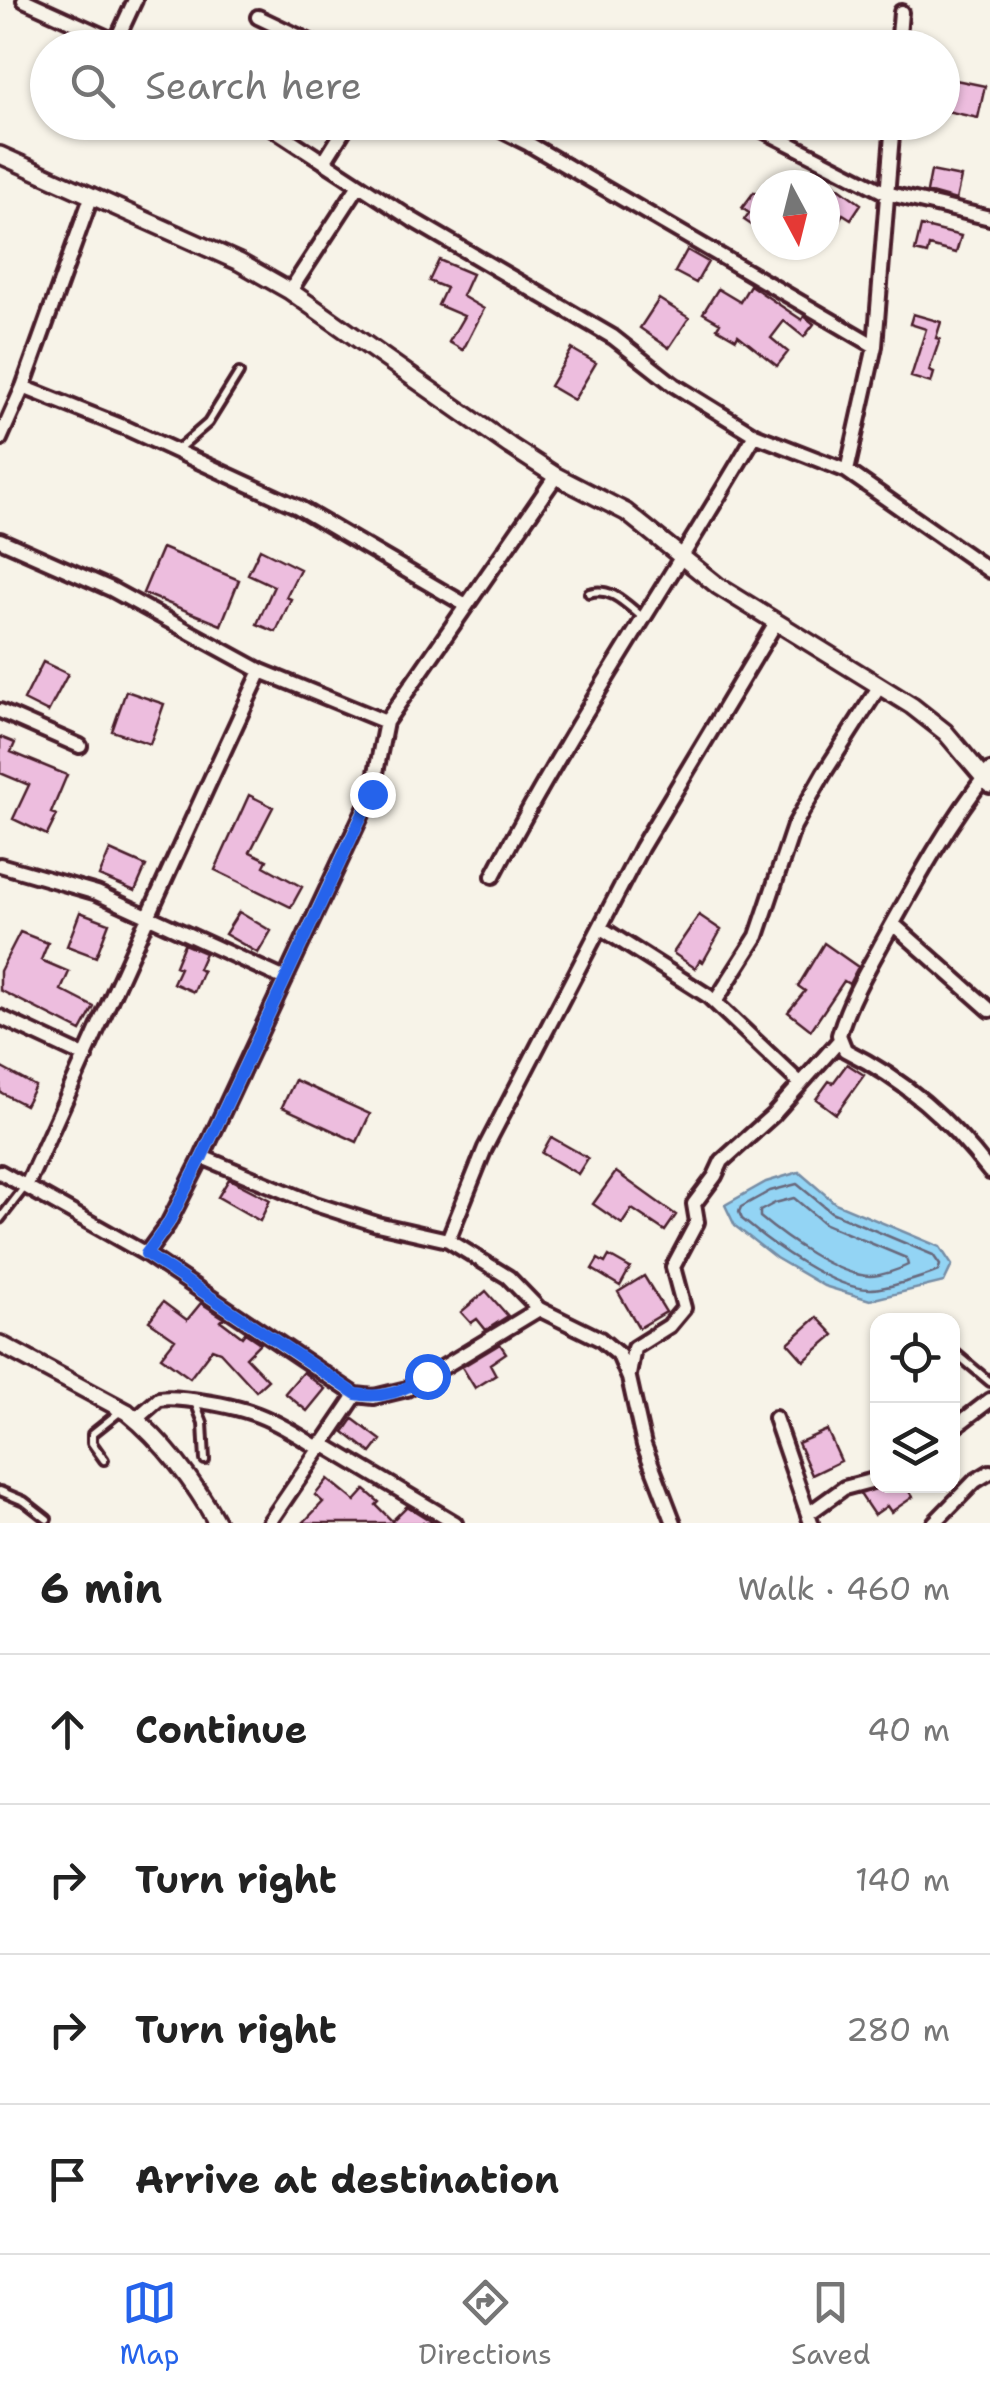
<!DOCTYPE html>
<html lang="en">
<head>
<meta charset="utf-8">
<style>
	body { margin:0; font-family:"Shantell Sans",sans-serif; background:#f2f2f2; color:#222 }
	.controls { position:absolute; right:30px; bottom:30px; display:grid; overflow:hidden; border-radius:20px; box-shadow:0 2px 8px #0004 }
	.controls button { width:90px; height:90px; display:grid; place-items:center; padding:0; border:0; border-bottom:2px solid #e0e0e0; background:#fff; color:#222; font:50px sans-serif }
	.compass { position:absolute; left:750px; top:170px; width:90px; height:90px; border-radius:50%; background:#fff; box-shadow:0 2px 8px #0004; rotate:173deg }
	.stop { position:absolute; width:30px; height:30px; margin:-22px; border:8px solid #2563eb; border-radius:50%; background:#fff }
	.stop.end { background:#2563eb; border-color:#fff; box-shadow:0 2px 10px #0008 }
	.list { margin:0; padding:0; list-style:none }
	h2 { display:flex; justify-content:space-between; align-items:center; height:130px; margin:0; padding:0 40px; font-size:42px }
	h2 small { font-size:32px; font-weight:400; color:#767676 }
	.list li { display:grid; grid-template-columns:65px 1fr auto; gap:30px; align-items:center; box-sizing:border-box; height:150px; padding:0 40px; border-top:2px solid #e0e0e0 }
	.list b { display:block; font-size:38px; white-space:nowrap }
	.list em { font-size:32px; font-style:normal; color:#767676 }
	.icon { flex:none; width:55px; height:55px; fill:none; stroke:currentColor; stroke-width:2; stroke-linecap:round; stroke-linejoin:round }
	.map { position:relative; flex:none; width:990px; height:1523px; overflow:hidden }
	.search { position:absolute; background:#fff; box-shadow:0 2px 8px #0004; left:30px; right:30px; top:30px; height:110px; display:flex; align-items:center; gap:25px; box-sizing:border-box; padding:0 35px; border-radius:55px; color:#767676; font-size:38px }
	.sheet { height:730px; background:#fff }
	nav { display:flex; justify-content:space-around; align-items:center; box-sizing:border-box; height:140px; border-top:2px solid #e0e0e0; background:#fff; font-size:28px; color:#767676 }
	nav a { display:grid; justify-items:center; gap:5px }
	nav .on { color:#2563eb }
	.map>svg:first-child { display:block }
</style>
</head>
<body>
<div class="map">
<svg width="990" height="1523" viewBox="0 0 990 1523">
	<rect width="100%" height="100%" fill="#f7f3e8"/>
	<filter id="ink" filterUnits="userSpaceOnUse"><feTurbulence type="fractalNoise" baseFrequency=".01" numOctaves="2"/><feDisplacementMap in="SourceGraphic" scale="20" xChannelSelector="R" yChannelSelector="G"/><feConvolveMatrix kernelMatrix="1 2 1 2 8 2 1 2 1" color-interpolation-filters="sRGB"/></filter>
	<g filter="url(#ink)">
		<path fill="#93d4f4" stroke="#768ca4" stroke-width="2.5" d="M 799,1172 L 835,1203 L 940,1247 L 952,1265 L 944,1282 L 870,1300 L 824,1286 L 776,1258 L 735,1226 L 725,1205 L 766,1182 Z"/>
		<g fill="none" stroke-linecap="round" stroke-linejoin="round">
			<path stroke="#67677b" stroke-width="2.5" d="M 797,1184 L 831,1212 L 933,1255 L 940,1265 L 938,1271 C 924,1277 886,1289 870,1289 C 833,1289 770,1243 742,1219 L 739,1212 L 741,1207 L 770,1191 Z
				M 794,1198 L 825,1224 L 906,1258 L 908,1265 C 898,1270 881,1276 870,1276 C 836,1275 785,1238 760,1217 L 760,1211 L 775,1203 Z"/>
		</g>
		<path fill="#edbdde" stroke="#4a1f2b" stroke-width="2.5" d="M 946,78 L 985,86 L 978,118 L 942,110 Z
			M 931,171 L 961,177 L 956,200 L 927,192 Z
			M 831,182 L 861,204 L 851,219 L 843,214 L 837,223 L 825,215 L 825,190 Z
			M 754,192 L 765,200 L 765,234 L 744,220 L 749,213 L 742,208 Z
			M 921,226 L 961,236 L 956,253 L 929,246 L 927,254 L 915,251 Z
			M 687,250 L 708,262 L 696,283 L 675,272 Z
			M 439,260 L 472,274 L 462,296 L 484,309 L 463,350 L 449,342 L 464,316 L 438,305 L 446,288 L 429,281 Z
			M 750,285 L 802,320 L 804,316 L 814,324 L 804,337 L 784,321 L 771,338 L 788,352 L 777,366 L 738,335 L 736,339 L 717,328 L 720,323 L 703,313 L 718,289 L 740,302 Z
			M 659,299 L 689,318 L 669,348 L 640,328 Z
			M 913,314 L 941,322 L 936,338 L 940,339 L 929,371 L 934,373 L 931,383 L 911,377 L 926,329 L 910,324 Z
			M 572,349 L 596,363 L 574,400 L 550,386 Z
			M 162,548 L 239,580 L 221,625 L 143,593 Z
			M 260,549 L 300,569 L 286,597 L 291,599 L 276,632 L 257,624 L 274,586 L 248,574 Z
			M 43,662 L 68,674 L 48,712 L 24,700 Z
			M 126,691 L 164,704 L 150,744 L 112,731 Z
			M 0,737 L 15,743 L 11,752 L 67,775 L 51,813 L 57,815 L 47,835 L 13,819 L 29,785 L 0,773 Z
			M 249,795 L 273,807 L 250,852 L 267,860 L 264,866 L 302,887 L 291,907 L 215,870 Z
			M 110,850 L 146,866 L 135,891 L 99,876 Z
			M 80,912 L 109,923 L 96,957 L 67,946 Z
			M 239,912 L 271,931 L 258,953 L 225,934 Z
			M 699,915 L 721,930 L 703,962 L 700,960 L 695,968 L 673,953 Z
			M 20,932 L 48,943 L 41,960 L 69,972 L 61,990 L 94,1007 L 81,1031 L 0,990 L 0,971 Z
			M 824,943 L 858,967 L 849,984 L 844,981 L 811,1030 L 788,1012 L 805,991 L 798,986 Z
			M 184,944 L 205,953 L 198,969 L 203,971 L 194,992 L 173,983 L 180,968 L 175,966 Z
			M 847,1064 L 864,1075 L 836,1114 L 816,1099 L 829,1081 L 833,1083 Z
			M 0,1067 L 35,1086 L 25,1105 L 0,1092 Z
			M 295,1080 L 370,1114 L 357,1142 L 282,1107 Z
			M 551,1137 L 588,1158 L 578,1174 L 542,1153 Z
			M 616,1172 L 676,1215 L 665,1231 L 632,1209 L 622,1224 L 593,1204 Z
			M 229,1179 L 270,1200 L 260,1221 L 218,1197 Z
			M 609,1256 L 630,1268 L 620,1286 L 592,1269 L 598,1259 L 605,1263 Z
			M 644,1276 L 666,1312 L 639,1328 L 618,1292 Z
			M 486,1291 L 508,1316 L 486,1330 L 477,1319 L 471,1323 L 461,1312 Z
			M 163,1302 L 187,1320 L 201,1303 L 224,1318 L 221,1321 L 242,1337 L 245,1333 L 260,1343 L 246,1357 L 268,1380 L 256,1391 L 220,1352 L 212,1349 L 190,1378 L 161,1357 L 175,1339 L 149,1321 Z
			M 817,1317 L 834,1335 L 804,1361 L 788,1343 Z
			M 500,1344 L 506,1353 L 490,1364 L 496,1375 L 475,1388 L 462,1367 Z
			M 303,1372 L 325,1389 L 307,1411 L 285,1393 Z
			M 353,1419 L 381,1440 L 371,1453 L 344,1432 Z
			M 827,1430 L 841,1461 L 812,1475 L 798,1443 Z
			M 328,1479 L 355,1501 L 365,1490 L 379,1502 L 376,1505 L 392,1521 L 407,1506 L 434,1523 L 303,1523 L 323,1502 L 315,1495 Z
			M 885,1486 L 905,1486 L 913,1497 L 891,1512 L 887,1506 L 874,1515 L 860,1494 Z"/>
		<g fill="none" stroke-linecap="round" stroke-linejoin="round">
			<defs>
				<path id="service" d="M 178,449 L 208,423 L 239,373
					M 589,593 C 611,586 626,604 642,617
					M 0,1219 L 24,1188
					M 952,1350 L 990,1382
					M 195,1402 L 203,1423 L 205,1460
					M 104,1460 L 92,1443 L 92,1434 L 122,1410
					M 0,1491 L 24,1501 L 47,1519"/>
				<path id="minor" d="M 24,0 L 130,48
					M 258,17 L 323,48
					M 116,41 L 135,0
					M 898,48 L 901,12
					M 263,122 L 413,220 L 613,337 L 674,385 L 755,435 L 847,471 L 990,571
					M 485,122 L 529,144 L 875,346
					M 747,122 L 886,193 L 990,218
					M 324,162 L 349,122
					M 290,291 L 359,185
					M 23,387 L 126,428 L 298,507 L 464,604
					M 0,439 L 23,387 L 92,195
					M 847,471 L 875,346 L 893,122
					M 0,540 L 111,589 L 261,671 L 386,722
					M 0,711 L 80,746
					M 990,770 C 949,822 918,878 886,936 C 869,967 849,1000 839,1035 L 845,1050 C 905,1080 949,1119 990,1172
					M 0,865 L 97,893 L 285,979
					M 493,876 C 572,724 669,583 755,435
					M 893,924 L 990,1010
					M 601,928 L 708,996 L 801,1084
					M 715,1002 L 757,936 L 794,826 L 824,773 L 879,687
					M 0,1017 L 86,1057
					M 202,1157 L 315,1204 L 377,1224 L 448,1240 L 508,1277 L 539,1309 L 600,1339 L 619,1355 L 629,1378 L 644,1445 L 674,1523
					M 0,1172 L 146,1254 L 356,1395 L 374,1397 L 407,1389 L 539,1309
					M 27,1185 C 105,1013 181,841 261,671
					M 448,1240 L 485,1148 L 641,848 L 775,624
					M 146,1254 L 168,1224 L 202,1157 L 372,793 L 386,722 L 556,476
					M 629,1375 L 634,1348 L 669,1326 L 684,1308 L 673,1267 L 697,1222 L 694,1204 L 715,1176 L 722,1161 L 773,1115 L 839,1041
					M 775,1418 L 811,1523
					M 136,1419 L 159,1399 C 170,1397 181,1399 192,1400 C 247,1407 271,1417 318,1448
					M 952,1429 L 990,1400
					M 321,1443 L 455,1523
					M 808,1514 L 844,1488 L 878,1479
					M 269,1523 L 356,1395
					M 934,1523 L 975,1481 L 990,1472"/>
				<path id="tertiary" d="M 0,155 L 239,262 L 290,291 L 510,446 L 556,476 L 626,512 L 718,586 L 912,706 L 945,732 L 990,785
					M 0,1344 L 127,1412 C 163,1441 195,1483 217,1523"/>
			</defs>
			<use href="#service" stroke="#4a1f2b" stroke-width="14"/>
			<use href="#minor" stroke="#4a1f2b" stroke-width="20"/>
			<use href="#tertiary" stroke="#4a1f2b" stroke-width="22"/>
			<use href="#service" stroke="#f7f3e8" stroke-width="6"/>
			<use href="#minor" stroke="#f7f3e8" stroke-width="12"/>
			<use href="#tertiary" stroke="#f7f3e8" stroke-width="15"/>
		</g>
	</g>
	<g fill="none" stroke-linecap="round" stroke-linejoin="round" filter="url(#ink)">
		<path stroke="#2563eb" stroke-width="12" d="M 372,794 L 202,1157 L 168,1224 L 146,1254 L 356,1394 C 385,1399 403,1391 427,1376"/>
	</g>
</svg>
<div class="controls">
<button><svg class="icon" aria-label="locate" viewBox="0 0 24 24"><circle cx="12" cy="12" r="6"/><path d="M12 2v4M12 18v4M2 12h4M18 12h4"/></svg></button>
<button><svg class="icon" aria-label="layers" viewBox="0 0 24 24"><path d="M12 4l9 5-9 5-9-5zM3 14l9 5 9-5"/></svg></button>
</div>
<svg class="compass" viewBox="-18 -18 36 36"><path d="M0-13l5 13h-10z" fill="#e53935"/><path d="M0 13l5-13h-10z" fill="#767676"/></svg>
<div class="stop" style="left:427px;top:1376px"></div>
<div class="stop end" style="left:372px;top:794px"></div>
<div class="search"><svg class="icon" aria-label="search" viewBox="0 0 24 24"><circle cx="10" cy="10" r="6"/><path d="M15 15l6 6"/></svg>Search here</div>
</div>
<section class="sheet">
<h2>6 min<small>Walk · 460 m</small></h2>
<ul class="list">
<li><svg class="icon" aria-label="ahead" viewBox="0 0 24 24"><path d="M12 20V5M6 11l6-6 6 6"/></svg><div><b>Continue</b></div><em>40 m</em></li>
<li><svg class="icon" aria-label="right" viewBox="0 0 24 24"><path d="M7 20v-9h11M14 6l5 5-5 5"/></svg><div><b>Turn right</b></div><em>140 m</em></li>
<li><svg class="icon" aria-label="right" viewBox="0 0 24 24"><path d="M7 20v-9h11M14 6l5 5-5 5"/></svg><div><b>Turn right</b></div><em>280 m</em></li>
<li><svg class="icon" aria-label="arrive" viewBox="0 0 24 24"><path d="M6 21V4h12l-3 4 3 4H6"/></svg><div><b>Arrive at destination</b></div></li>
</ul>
</section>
<nav>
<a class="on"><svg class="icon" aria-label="map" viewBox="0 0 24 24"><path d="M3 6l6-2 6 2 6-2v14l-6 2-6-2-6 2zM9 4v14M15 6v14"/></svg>Map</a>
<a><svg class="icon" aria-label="directions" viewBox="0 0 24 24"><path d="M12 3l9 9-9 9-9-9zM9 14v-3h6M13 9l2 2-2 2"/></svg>Directions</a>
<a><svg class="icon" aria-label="saved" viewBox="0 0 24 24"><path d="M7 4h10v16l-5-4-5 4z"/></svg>Saved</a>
</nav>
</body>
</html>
